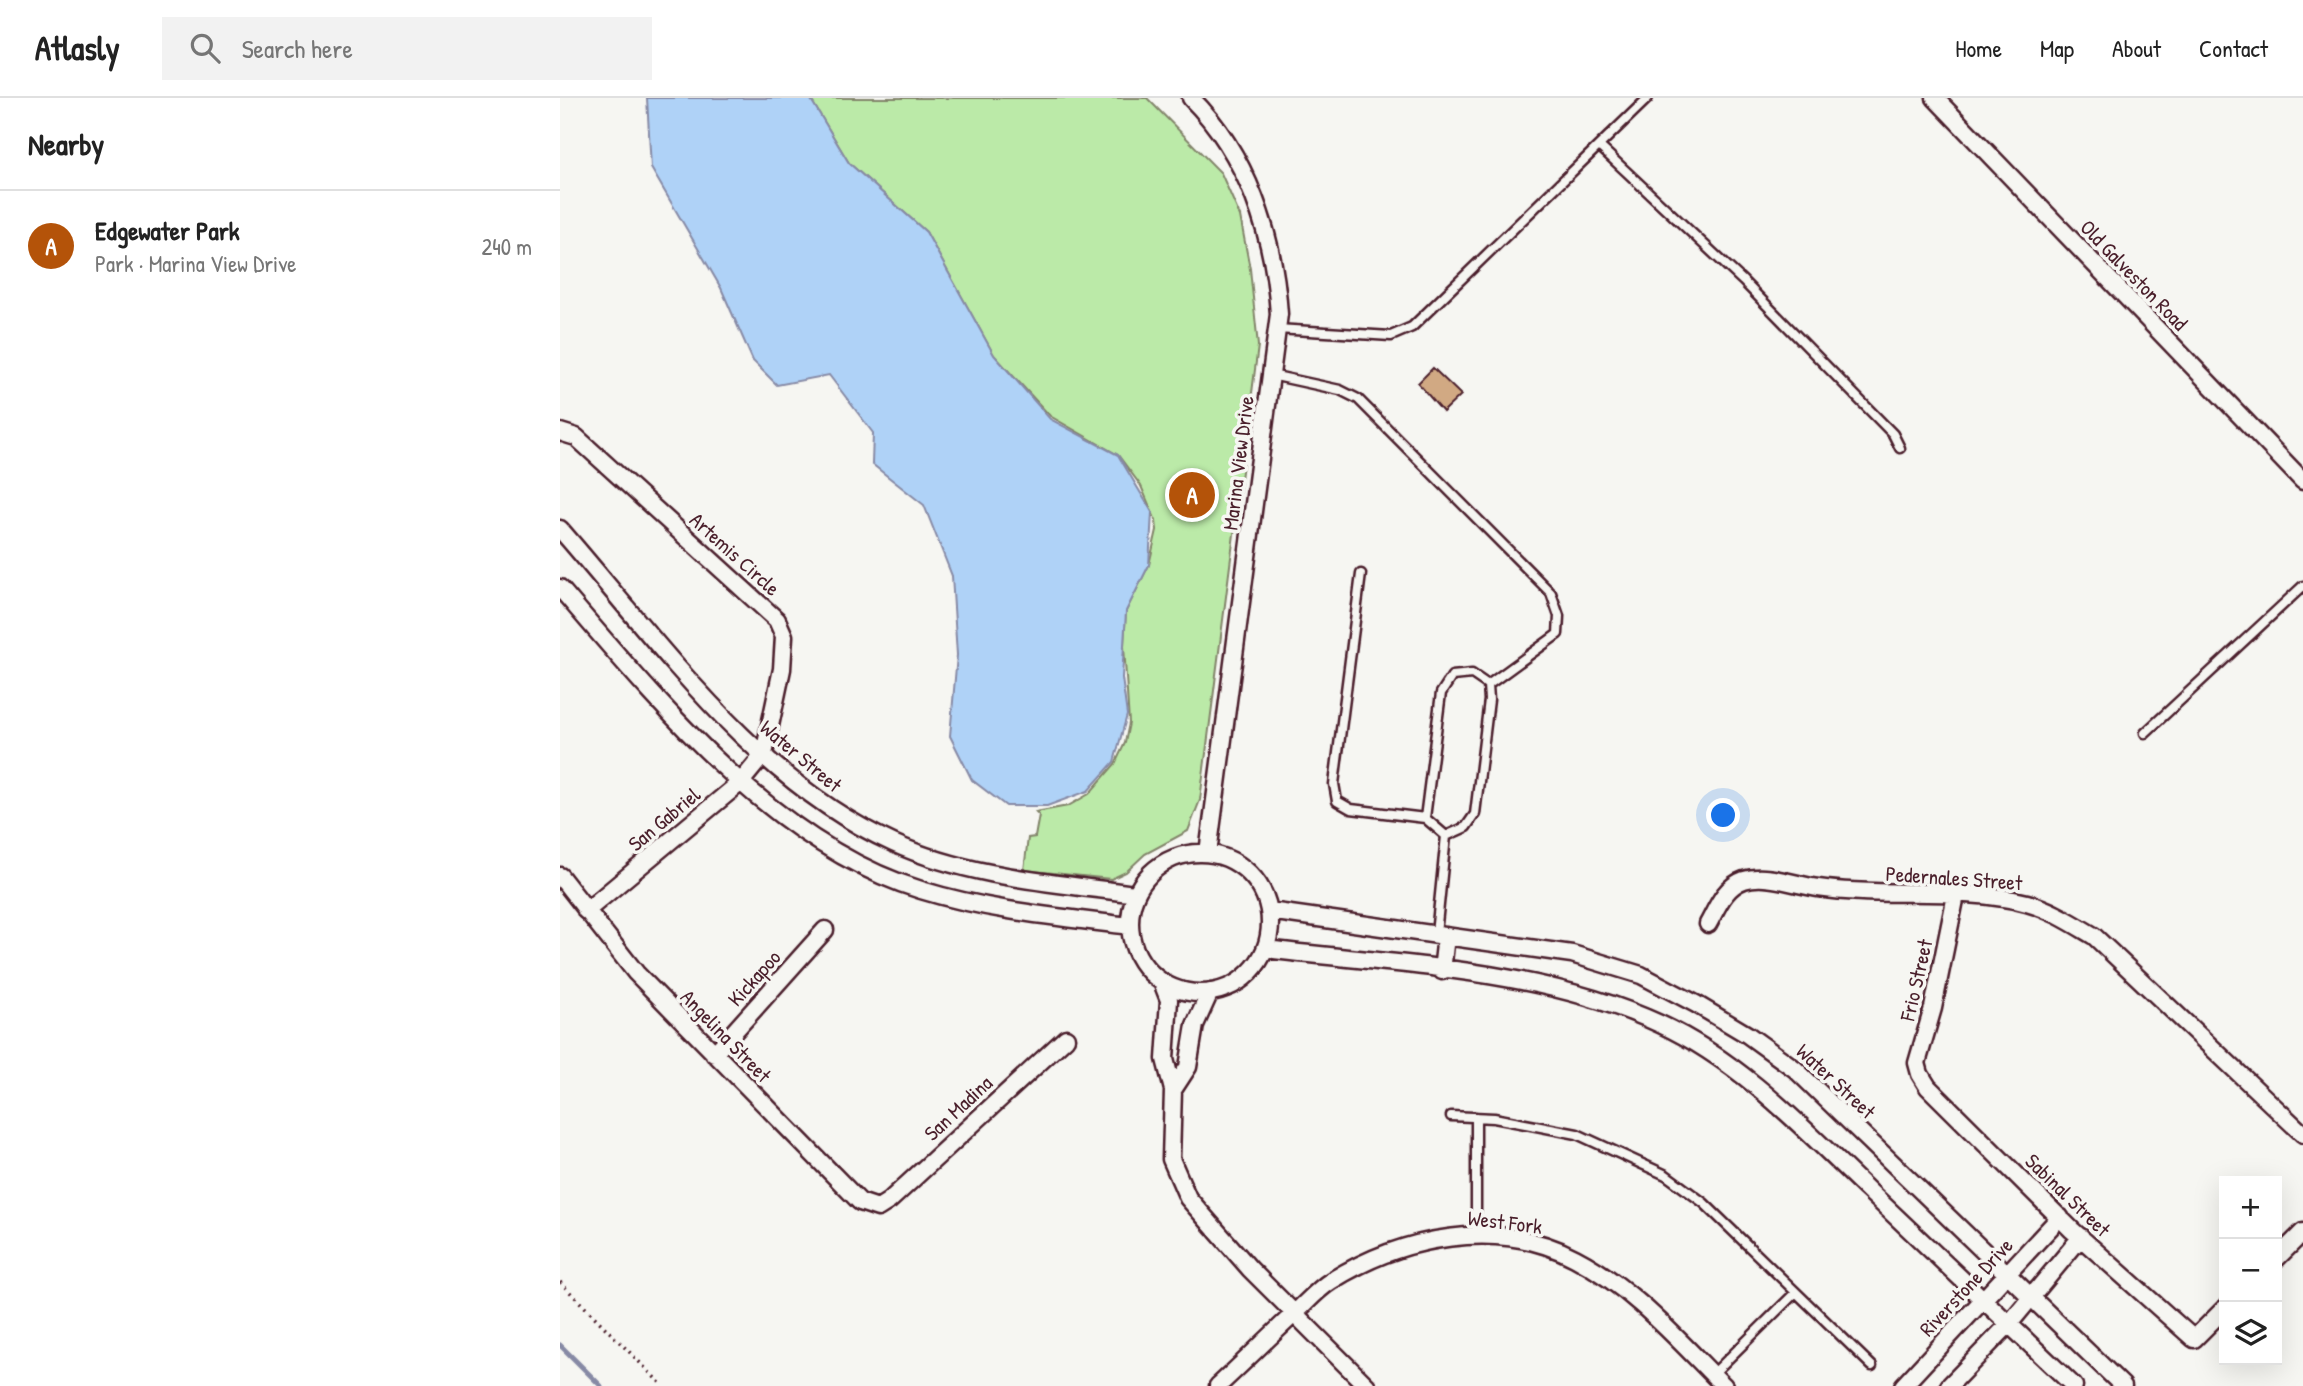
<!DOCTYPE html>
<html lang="en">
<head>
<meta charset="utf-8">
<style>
	body { margin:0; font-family:"Patrick Hand",sans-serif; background:#f2f2f2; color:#222 }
	.controls { position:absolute; right:21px; bottom:21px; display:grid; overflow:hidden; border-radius:0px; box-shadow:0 7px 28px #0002 }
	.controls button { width:63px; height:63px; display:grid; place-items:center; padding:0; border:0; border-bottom:2px solid #e0e0e0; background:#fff; color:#222; font:35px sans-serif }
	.you { position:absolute; left:1164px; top:718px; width:24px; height:24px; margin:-18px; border:5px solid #fff; border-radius:50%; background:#1a73e8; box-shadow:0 0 0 10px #1a73e833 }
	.badge { display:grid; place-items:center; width:46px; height:46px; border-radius:50%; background:#b45309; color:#fff; font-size:23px; font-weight:700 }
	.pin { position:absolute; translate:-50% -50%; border:4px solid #fff; box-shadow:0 2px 7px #0006 }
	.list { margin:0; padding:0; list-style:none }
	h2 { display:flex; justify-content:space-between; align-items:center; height:91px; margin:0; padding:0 28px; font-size:30px }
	h2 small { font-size:23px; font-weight:400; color:#767676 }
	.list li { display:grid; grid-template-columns:46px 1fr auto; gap:21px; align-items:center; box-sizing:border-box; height:112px; padding:0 28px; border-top:2px solid #e0e0e0 }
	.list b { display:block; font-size:26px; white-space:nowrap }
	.list p { margin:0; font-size:23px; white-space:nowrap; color:#767676 }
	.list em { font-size:23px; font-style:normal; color:#767676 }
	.icon { flex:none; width:38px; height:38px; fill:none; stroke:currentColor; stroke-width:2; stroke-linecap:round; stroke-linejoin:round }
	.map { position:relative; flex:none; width:1743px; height:1288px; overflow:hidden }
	header { display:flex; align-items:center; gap:42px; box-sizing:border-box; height:98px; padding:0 35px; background:#fff; border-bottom:2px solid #e0e0e0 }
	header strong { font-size:33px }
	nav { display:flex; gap:38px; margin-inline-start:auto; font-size:24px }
	.search { width:490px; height:63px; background:#f2f2f2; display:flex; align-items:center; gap:18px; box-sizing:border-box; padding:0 24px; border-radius:0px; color:#767676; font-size:26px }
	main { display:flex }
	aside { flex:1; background:#fff }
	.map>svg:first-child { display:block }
</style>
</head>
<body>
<header>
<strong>Atlasly</strong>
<div class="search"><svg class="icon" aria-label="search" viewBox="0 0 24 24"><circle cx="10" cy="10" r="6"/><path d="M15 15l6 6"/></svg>Search here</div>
<nav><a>Home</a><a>Map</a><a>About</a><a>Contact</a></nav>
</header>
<main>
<aside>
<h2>Nearby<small></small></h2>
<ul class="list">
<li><span class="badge">A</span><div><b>Edgewater Park</b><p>Park · Marina View Drive</p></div><em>240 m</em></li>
</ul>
</aside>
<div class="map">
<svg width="1743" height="1288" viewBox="0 0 1743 1288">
	<rect width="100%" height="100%" fill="#f6f6f2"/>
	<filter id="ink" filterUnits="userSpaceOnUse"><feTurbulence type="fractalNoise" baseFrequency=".0143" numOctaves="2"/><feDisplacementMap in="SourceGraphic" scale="14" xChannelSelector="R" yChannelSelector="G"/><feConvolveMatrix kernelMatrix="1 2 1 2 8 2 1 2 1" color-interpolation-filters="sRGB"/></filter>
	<g filter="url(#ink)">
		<path fill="#bbeaa8" stroke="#82846a" stroke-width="2" d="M 250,0 L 587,0 L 661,75 L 680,118 L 690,171 L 698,248 L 640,702 L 628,733 L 585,756 L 566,774 L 551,781 L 464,772 L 468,740 L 475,739 L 479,717 L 476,714 L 508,708 L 529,696 L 555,666 L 565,645 L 569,625 L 564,548 L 566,513 L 589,467 L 597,432 L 596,423 L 581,388 L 558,357 L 490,318 L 434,257 L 366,134 L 289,65 Z"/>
		<path fill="#afd2f7" stroke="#878aa5" stroke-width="2" d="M 87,0 L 250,0 L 289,65 L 366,134 L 434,257 L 490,321 L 558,357 L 592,414 L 589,467 L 566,513 L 562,580 L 567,617 L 554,664 L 528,693 L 487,708 L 446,708 L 412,682 L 390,638 L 397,557 L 392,478 L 364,407 L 312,366 L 313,335 L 269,277 L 217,287 L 193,263 L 161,190 L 91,70 Z"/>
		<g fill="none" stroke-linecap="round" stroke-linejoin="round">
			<path stroke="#878aa5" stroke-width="5" d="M 0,1247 L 41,1288"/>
		</g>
		<path fill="#d1a983" stroke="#4a1f2b" stroke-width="2" d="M 873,270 L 901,297 L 883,314 L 858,285 Z"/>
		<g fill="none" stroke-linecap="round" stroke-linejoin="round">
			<defs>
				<path id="lane" d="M 1039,48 L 1183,183 L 1333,336 L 1340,350
					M 717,231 L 831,238 L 852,229 L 1088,0
					M 711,277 L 780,292 L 798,301 L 991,495 L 999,518 L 998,536 L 928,587
					M 801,476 L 774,686 L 777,703 L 791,711 L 865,720
					M 912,576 L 928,587 L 929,602 L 915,716 L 906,729 L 886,738 L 865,720 L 881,595 L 892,578 Z
					M 1585,635 L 1743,488
					M 876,836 L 886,738
					M 891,1018 L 934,1020 L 1017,1036 L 1106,1077 L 1144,1105 L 1312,1268
					M 916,1137 L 916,1019
					M 1152,1277 L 1235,1195"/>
				<path id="street" d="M 631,0 C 687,56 714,137 719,216 L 648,755
					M 1375,0 L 1743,383
					M 0,334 L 16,339 L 217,522 L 224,538 L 222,571 L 204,656 L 181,684 L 26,813
					M 0,431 C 97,542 195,683 333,745 C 408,779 495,785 576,796
					M 0,490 C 98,604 213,747 361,792 C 429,813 499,819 570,828
					M570 825a70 70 0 1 1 140 0a70 70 0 1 1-140 0Z
					M 0,778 L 76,875 L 300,1104 L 318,1110 L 329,1103 L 506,940
					M 1396,797 L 1373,910 L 1357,965 L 1360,976 L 1368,989 L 1512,1132 L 1634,1241 L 1664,1211
					M 709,813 L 1012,856 L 1081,877 L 1136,906 L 1188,937 L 1235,971 L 1563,1288
					M 1148,826 C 1157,810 1164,789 1184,782 C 1206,775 1236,787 1258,790 C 1324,800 1404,788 1467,805 C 1492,812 1512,825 1534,838 L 1743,1036
					M 705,851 C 834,867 980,870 1100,926 C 1181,963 1246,1033 1310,1094 C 1378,1158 1446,1223 1514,1288
					M 882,873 L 886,838
					M 602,884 L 609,902 L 605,961 L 613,992 L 611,1061 L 628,1100 L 690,1171 L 807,1288
					M 154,956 L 265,832
					M 613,992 L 628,969 L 635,927 L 650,894
					M 1717,1160 L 1743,1134
					M 658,1288 C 684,1264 709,1239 735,1215 C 747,1204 758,1191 771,1183 C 841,1139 938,1119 1015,1160 C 1073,1190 1118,1242 1164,1288
					M 1343,1288 L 1500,1119
					M 1389,1288 L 1449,1226 L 1521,1139"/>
			</defs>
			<use href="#lane" stroke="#4a1f2b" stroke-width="13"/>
			<use href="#street" stroke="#4a1f2b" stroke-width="21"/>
			<path stroke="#4a1f2b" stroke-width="3.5" stroke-dasharray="2 5" stroke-linecap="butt" d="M 0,1184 L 103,1288"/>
			<use href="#lane" stroke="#f6f6f2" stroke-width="8"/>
			<use href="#street" stroke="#f6f6f2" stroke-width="16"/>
		</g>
	</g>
	<g text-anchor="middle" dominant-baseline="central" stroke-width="7" stroke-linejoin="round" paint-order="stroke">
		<g font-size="21" fill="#4a1f2b" stroke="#f6f6f2">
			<text transform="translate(1574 177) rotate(46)">Old Galveston Road</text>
			<text transform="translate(678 365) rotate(-83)">Marina View Drive</text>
			<text transform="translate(175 456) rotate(42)">Artemis Circle</text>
			<text transform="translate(241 658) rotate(40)">Water Street</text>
			<text transform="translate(104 721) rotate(-40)">San Gabriel</text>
			<text transform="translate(1394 780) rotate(4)">Pedernales Street</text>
			<text transform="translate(194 880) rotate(-48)">Kickapoo</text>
			<text transform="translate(1356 882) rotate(-77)">Frio Street</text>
			<text transform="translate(166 938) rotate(46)">Angelina Street</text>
			<text transform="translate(1276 983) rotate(43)">Water Street</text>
			<text transform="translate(398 1010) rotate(-43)">San Madina</text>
			<text transform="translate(1508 1097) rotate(44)">Sabinal Street</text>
			<text transform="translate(945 1124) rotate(7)">West Fork</text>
			<text transform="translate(1406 1189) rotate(-47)">Riverstone Drive</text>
		</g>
	</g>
</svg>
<div class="controls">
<button>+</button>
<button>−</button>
<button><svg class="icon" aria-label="layers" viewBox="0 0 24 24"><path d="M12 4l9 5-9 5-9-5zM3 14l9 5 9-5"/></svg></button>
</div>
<div class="you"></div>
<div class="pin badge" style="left:632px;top:397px">A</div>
</div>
</main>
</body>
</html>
